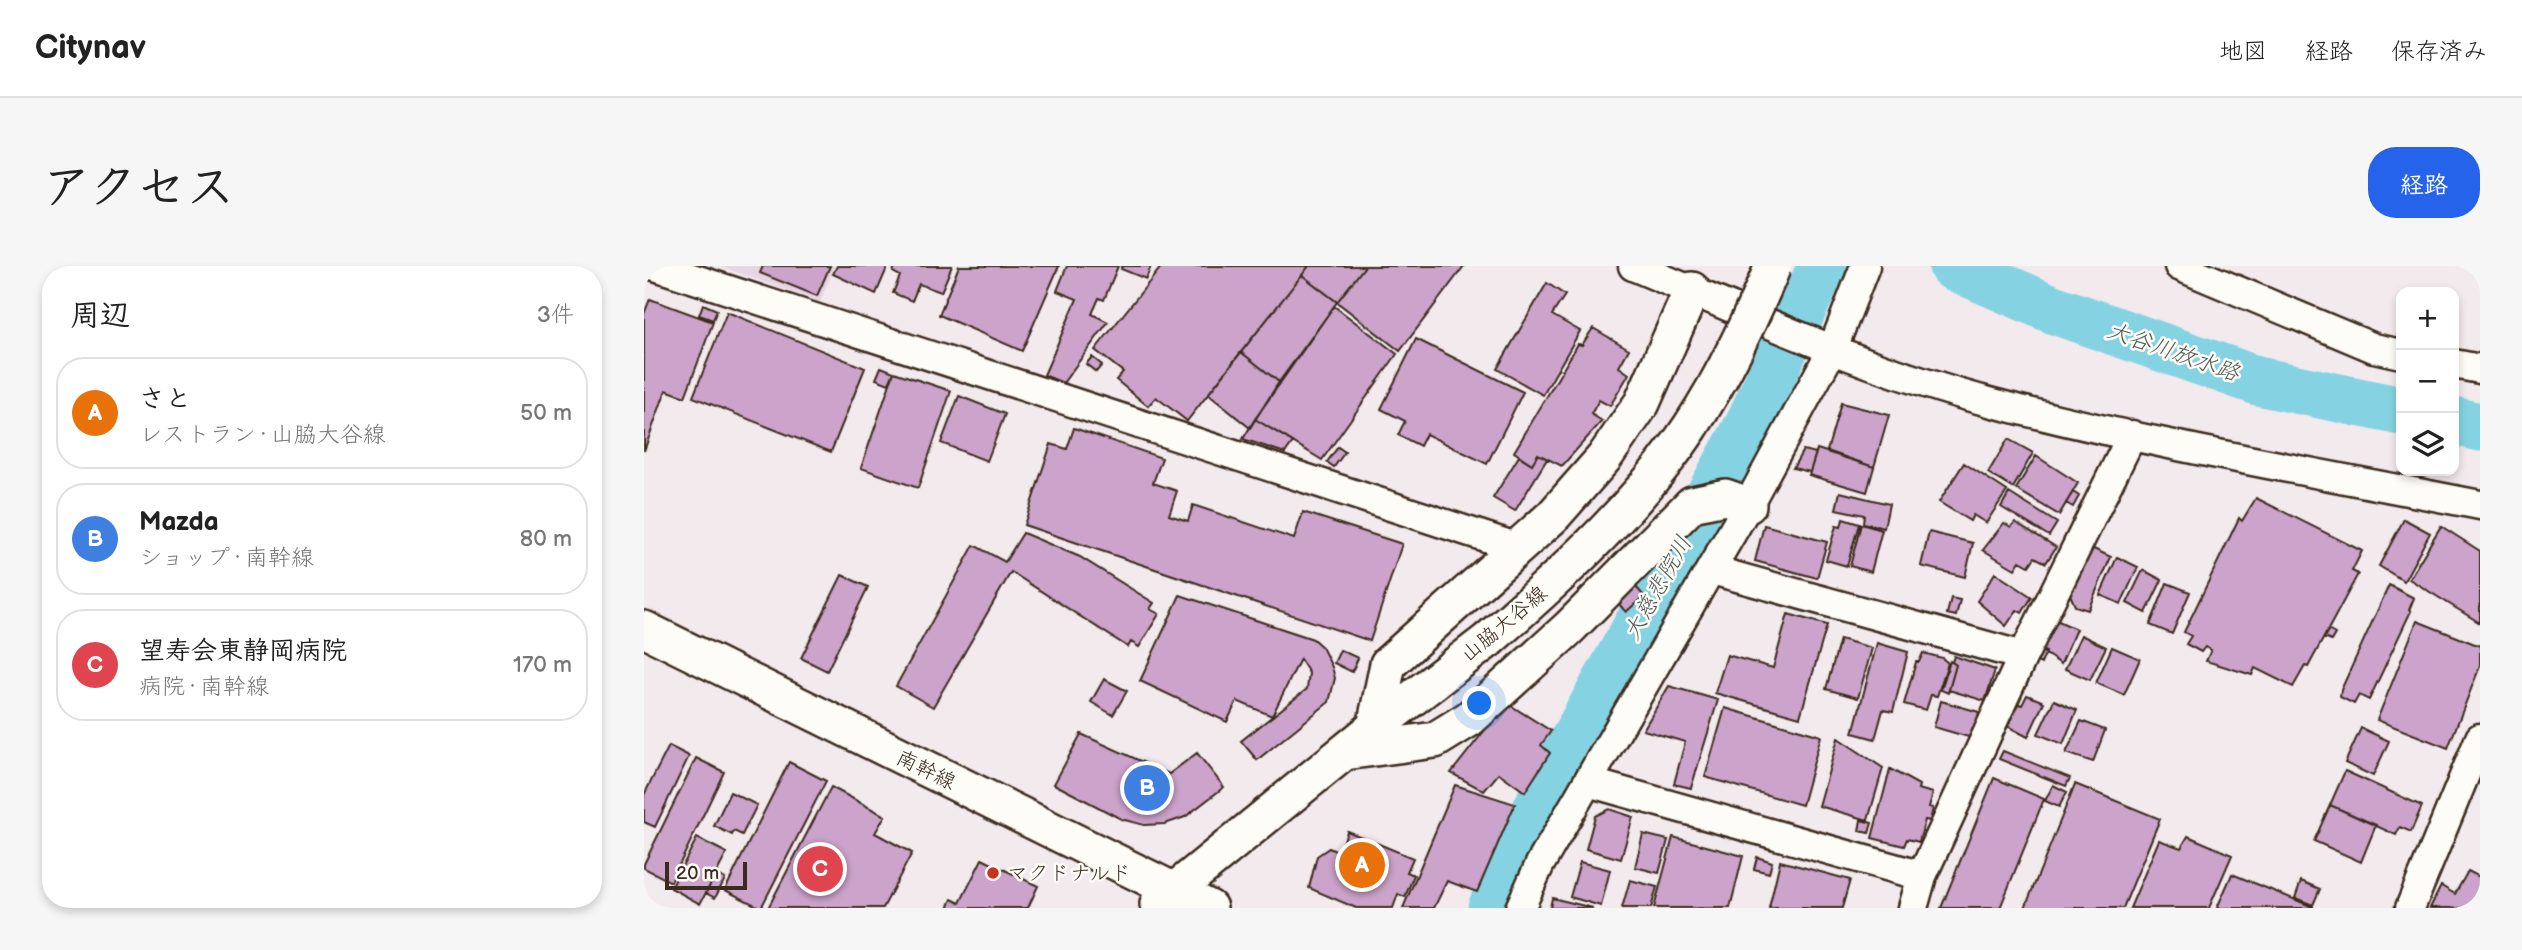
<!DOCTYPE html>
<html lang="ja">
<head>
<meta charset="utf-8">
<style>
	body { margin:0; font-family:"Balsamiq Sans","Klee One",sans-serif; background:#f6f6f6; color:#222 }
	.controls { position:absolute; right:21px; top:21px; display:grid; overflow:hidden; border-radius:14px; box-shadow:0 4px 10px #0003 }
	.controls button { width:63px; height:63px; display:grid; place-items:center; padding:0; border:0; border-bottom:2px solid #e0e0e0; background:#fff; color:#222; font:35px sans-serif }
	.scale { position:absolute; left:21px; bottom:18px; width:82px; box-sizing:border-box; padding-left:7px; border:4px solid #3b2a1e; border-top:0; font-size:19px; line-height:24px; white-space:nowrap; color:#3b2a1e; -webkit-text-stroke:5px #fdfcf7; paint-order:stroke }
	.you { position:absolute; left:836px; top:438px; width:24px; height:24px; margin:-18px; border:5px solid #fff; border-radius:50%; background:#1a73e8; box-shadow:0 0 0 10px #1a73e833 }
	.badge { display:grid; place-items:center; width:46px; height:46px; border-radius:50%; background:#2563eb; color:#fff; font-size:23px; font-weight:700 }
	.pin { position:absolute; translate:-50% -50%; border:4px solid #fff; box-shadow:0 2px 7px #0006 }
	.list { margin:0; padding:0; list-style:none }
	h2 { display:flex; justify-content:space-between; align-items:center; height:91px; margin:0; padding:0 28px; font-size:30px }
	h2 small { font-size:23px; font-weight:400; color:#767676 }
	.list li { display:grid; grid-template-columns:46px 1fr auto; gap:21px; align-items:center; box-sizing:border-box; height:112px; margin:0 14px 14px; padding:0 14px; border:2px solid #e0e0e0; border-radius:28px }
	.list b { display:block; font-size:26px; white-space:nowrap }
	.list p { margin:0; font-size:23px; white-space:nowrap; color:#767676 }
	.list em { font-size:23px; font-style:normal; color:#767676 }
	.icon { flex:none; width:38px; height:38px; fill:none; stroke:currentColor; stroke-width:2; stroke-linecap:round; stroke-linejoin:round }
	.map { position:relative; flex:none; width:1836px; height:642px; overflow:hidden; border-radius:28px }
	header { display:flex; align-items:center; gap:42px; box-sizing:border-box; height:98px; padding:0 35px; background:#fff; border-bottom:2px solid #e0e0e0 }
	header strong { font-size:33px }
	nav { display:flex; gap:38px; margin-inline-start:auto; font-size:24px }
	.intro { display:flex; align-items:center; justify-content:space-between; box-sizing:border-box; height:168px; padding:0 42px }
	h1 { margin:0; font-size:49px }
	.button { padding:18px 32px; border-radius:28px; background:#2563eb; color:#fff; font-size:24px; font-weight:700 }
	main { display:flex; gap:42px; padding:0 42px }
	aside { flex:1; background:#fff; border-radius:28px; box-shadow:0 4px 10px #0003 }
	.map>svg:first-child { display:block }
</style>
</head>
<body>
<header>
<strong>Citynav</strong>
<nav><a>地図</a><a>経路</a><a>保存済み</a></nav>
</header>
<div class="intro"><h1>アクセス</h1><a class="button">経路</a></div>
<main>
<aside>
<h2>周辺<small>3件</small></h2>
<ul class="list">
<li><span class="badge" style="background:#e8710a">A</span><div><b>さと</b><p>レストラン · 山脇大谷線</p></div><em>50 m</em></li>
<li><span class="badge" style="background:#3f7fe0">B</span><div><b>Mazda</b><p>ショップ · 南幹線</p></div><em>80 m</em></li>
<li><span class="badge" style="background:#e0444e">C</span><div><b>望寿会東静岡病院</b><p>病院 · 南幹線</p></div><em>170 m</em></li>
</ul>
</aside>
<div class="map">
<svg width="1836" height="642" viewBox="0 0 1836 642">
	<rect width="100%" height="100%" fill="#f3eaee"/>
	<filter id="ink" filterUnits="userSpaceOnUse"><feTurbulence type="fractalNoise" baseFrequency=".0143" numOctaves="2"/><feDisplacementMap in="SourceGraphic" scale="14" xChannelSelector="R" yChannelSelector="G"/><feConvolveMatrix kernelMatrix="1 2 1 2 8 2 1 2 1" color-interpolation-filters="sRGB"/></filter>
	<g filter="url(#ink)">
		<path fill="#e7d5e3" d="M 75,0 L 191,0 L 176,36 Z"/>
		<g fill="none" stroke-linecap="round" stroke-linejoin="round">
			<path stroke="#85d3e2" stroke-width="49" d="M 1309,0 L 1408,43 L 1614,115 L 1757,145
				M 1810,155 L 1836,161
				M 848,642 L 900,528 L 1104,161 L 1178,0"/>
		</g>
		<path fill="#cca3ca" stroke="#3b2a1e" stroke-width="2" d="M 119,0 L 186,0 L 173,30 L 116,7 Z
			M 193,0 L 244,0 L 232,28 L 189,8 Z
			M 251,0 L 308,0 L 297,26 L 275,18 L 268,35 L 249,27 L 256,10 L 249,6 Z
			M 315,0 L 415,0 L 378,85 L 295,49 Z
			M 423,0 L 474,0 L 460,34 L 455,32 L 448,48 L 464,56 L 419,117 L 400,109 L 433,33 L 413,25 Z
			M 478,0 L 507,0 L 502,13 L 477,3 Z
			M 518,0 L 665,0 L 543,155 L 512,131 L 504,140 L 472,114 L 479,106 L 451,84 Z
			M 665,0 L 721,0 L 693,36 L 658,9 Z
			M 721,0 L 820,0 L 756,85 L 693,36 Z
			M 658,9 L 693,36 L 635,116 L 597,86 Z
			M 903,17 L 921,29 L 908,49 L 936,65 L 899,129 L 853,103 Z
			M 6,33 L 69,56 L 41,131 L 22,124 L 0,185 L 0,48 Z
			M 59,38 L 73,44 L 69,54 L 55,49 Z
			M 690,40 L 753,88 L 678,194 L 611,153 Z
			M 83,46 L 221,102 L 187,186 L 49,131 Z
			M 949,62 L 985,83 L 975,101 L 985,108 L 966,140 L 955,134 L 947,148 L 958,155 L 918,200 L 894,188 L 888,198 L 870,186 L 934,78 L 938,79 Z
			M 772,73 L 879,126 L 843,198 L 782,168 L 776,180 L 754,169 L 761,155 L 737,143 Z
			M 597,86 L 635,116 L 606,162 L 564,128 Z
			M 448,91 L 458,99 L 452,106 L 442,98 Z
			M 237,101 L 250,106 L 245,118 L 232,113 Z
			M 250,106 L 307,125 L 274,222 L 217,202 Z
			M 315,130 L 361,148 L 343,195 L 297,177 Z
			M 1197,137 L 1245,149 L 1230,201 L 1183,185 Z
			M 611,153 L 649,176 L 641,187 L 599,173 Z
			M 430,162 L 518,192 L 509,217 L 533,225 L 525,249 L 544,255 L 549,239 L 650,273 L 659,246 L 758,278 L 726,375 L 380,259 L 407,178 L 423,183 Z
			M 1364,173 L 1389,187 L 1369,222 L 1344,207 Z
			M 694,181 L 701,186 L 690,201 L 683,196 Z
			M 1173,183 L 1230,201 L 1223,226 L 1165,209 Z
			M 1159,184 L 1172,187 L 1166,206 L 1149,202 Z
			M 894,188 L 903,193 L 871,245 L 849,232 L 875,190 L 888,198 Z
			M 1392,190 L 1434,217 L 1415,249 L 1372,223 Z
			M 1320,197 L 1363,225 L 1342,257 L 1329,249 L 1326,255 L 1295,236 Z
			M 1196,226 L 1245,238 L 1240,262 L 1219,257 L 1220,249 L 1192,243 Z
			M 1429,226 L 1435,230 L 1429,241 L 1422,237 Z
			M 1365,227 L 1413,257 L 1405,270 L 1357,241 Z
			M 1612,232 L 1718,285 L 1708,305 L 1714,308 L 1664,401 L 1661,400 L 1649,421 L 1611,402 L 1608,409 L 1562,395 L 1567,384 L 1561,381 L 1557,386 L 1542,378 L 1547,370 L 1540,366 L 1595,252 L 1598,255 Z
			M 1199,253 L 1215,258 L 1203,300 L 1182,294 L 1192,260 L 1197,261 Z
			M 1760,253 L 1786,267 L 1760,315 L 1735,300 Z
			M 1371,256 L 1412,281 L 1402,297 L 1391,291 L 1385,300 L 1376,295 L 1371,303 L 1339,284 L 1360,257 L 1367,261 Z
			M 1217,258 L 1238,264 L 1227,306 L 1206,300 Z
			M 1120,259 L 1183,276 L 1173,312 L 1111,295 Z
			M 1797,260 L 1836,285 L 1836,357 L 1765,313 Z
			M 1285,266 L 1329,277 L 1321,311 L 1277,300 Z
			M 379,267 L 436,291 L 510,337 L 506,343 L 515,348 L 495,381 L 487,376 L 484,381 L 367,306 L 289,441 L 252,420 L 330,279 L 361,296 Z
			M 1443,280 L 1467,291 L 1444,344 L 1431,340 L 1424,324 Z
			M 1473,291 L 1494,301 L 1477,338 L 1456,329 Z
			M 1499,304 L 1518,314 L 1502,347 L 1483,337 Z
			M 1351,307 L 1388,331 L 1378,347 L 1373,344 L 1362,360 L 1333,335 Z
			M 198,309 L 224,321 L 183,405 L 157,392 Z
			M 1523,317 L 1546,326 L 1528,368 L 1506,359 Z
			M 1745,319 L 1770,332 L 1765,344 L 1767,345 L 1725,434 L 1715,429 L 1710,438 L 1696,431 L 1697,424 Z
			M 992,321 L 1000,330 L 982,346 L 974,337 Z
			M 536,329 L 669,373 L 678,381 L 688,401 L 691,412 L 685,436 L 613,494 L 597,475 L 663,423 L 665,407 L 656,393 L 628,450 L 593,435 L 583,456 L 496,415 Z
			M 1307,332 L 1316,334 L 1312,350 L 1303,348 Z
			M 1144,348 L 1183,359 L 1156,451 L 1071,427 L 1083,389 L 1129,402 Z
			M 1408,352 L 1432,363 L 1417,398 L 1394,383 Z
			M 1773,355 L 1836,380 L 1836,400 L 1804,482 L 1733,454 Z
			M 1684,364 L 1691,368 L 1687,375 L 1680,372 Z
			M 1437,369 L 1462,381 L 1446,414 L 1421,403 Z
			M 1196,373 L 1228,382 L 1214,432 L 1182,423 Z
			M 1233,377 L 1264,386 L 1249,446 L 1239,444 L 1231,473 L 1209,467 Z
			M 1468,381 L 1496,393 L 1480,429 L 1452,417 Z
			M 1394,383 L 1402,386 L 1397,398 L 1389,394 Z
			M 696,384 L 714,392 L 708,406 L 690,397 Z
			M 1279,387 L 1298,392 L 1304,397 L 1293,430 L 1287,429 L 1282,444 L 1260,438 L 1272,396 L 1275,396 Z
			M 1310,390 L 1351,404 L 1341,435 L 1305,424 L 1312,399 L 1308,396 Z
			M 1306,395 L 1312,399 L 1304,427 L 1297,424 Z
			M 460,413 L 483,425 L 469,449 L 447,436 Z
			M 1025,420 L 1074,434 L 1047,522 L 1030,518 L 1041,476 L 999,464 Z
			M 1383,429 L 1400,436 L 1384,471 L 1363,460 L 1372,437 L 1378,439 Z
			M 1410,434 L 1433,444 L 1419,478 L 1394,468 Z
			M 1297,435 L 1335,446 L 1328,472 L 1290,461 Z
			M 866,439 L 907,465 L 897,479 L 906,487 L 881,526 L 855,507 L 840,525 L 807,507 L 852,450 L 855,453 Z
			M 1081,442 L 1177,470 L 1158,539 L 1061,511 Z
			M 1437,455 L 1461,464 L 1449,496 L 1422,487 Z
			M 1717,462 L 1745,475 L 1729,510 L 1701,497 Z
			M 437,468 L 525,508 L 553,487 L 580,521 L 541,551 L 521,558 L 500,559 L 477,553 L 410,518 Z
			M 1194,472 L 1239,502 L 1224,554 L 1175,540 Z
			M 25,480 L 45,490 L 11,561 L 0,556 L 0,529 Z
			M 1359,485 L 1426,512 L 1422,520 L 1355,493 Z
			M 52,492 L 80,506 L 27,616 L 0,602 L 0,598 Z
			M 145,496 L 182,515 L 117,642 L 81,624 Z
			M 1246,503 L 1275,519 L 1274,523 L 1289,527 L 1285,541 L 1289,542 L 1286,555 L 1281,554 L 1275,576 L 1263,573 L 1260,580 L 1228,572 Z
			M 1701,505 L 1778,540 L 1767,566 L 1756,561 L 1752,569 L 1686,539 Z
			M 1350,512 L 1400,533 L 1356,642 L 1297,642 Z
			M 1431,518 L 1516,553 L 1479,642 L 1381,642 Z
			M 811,519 L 871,538 L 833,626 L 803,615 L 790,642 L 759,642 Z
			M 1409,519 L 1423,526 L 1415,541 L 1401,535 Z
			M 187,521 L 241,550 L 231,567 L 268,587 L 239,642 L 124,642 Z
			M 86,526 L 113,539 L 98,569 L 90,565 L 88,569 L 70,560 Z
			M 1686,539 L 1732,559 L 1717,596 L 1670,575 Z
			M 965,543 L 989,551 L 977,593 L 942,583 L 951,550 Z
			M 1217,554 L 1228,557 L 1225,567 L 1215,565 Z
			M 703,565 L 769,592 L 763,606 L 770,609 L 761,631 L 754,628 L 749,642 L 712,642 L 665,622 L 673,590 L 685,582 L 696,587 Z
			M 999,568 L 1024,574 L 1015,607 L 991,601 Z
			M 1544,570 L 1588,589 L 1565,642 L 1486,642 L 1515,574 L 1537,582 Z
			M 1029,571 L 1099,590 L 1086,642 L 1010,642 Z
			M 53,572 L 83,587 L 56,638 L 27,622 Z
			M 1113,591 L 1128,596 L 1125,607 L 1110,603 Z
			M 338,593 L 394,620 L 384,642 L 304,642 L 308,633 L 316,637 Z
			M 1136,595 L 1206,614 L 1198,642 L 1125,642 Z
			M 936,596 L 966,604 L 957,640 L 926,631 Z
			M 1824,605 L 1836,611 L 1836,642 L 1786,642 L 1797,620 L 1811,628 Z
			M 72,608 L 81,613 L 71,632 L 62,627 Z
			M 1588,608 L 1669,641 L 1669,642 L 1573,642 Z
			M 986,614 L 1013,621 L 1007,642 L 978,642 Z
			M 1657,615 L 1676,623 L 1669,639 L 1651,632 Z
			M 908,632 L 949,642 L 906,642 Z"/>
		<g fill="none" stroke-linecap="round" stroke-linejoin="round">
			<defs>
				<path id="minor" d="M 11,0 L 872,281
					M 989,0 C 1107,49 1225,105 1349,137 C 1510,179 1674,207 1836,239
					M 1535,0 L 1730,82 L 1757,88
					M 1810,98 L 1836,103
					M 1068,304 L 1379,390
					M 944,516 L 1278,610
					M 876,642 L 896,598 L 1104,239 L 1189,82 L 1221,0
					M 1269,642 L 1278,610 L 1379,390 L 1488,169
					M 1766,642 L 1836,472"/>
				<path id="major" d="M 0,363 L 565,642
					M 731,461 L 744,398 L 909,250 L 960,192 L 998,137 L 1048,24
					M 701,486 L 791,474 L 825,453 L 925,362 L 1048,238 L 1081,231 L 1104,239
					M 514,638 L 731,461 L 844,374"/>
			</defs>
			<use href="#minor" stroke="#3b2a1e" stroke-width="33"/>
			<use href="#major" stroke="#3b2a1e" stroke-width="40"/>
			<use href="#minor" stroke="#fdfcf7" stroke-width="28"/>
			<use href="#major" stroke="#fdfcf7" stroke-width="35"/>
			<defs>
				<path id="major-bridge" d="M 844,374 C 912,314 980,253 1034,179 C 1073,125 1103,62 1129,0"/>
			</defs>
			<use href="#major-bridge" stroke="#3b2a1e" stroke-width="40" stroke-linecap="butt"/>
			<use href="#major-bridge" stroke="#fdfcf7" stroke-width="35"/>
		</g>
	</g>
	<circle fill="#c8321e" stroke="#fdfcf7" stroke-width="2.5" cx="349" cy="607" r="7"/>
	<g text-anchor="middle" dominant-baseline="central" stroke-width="5" stroke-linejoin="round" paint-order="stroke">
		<g font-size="21" fill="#3b2a1e" stroke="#fdfcf7">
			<text transform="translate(860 358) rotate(-40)">山脇大谷線</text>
			<text transform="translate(282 504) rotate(26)">南幹線</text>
		</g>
		<g font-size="21" fill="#3b2a1e" stroke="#fdfcf7" text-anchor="start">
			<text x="363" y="607">マクドナルド</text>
		</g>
		<g font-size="23" font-style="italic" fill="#515d59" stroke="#fdfcf7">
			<text transform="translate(1529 86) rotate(19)">大谷川放水路</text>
			<text transform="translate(1014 322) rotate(-61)">大慈悲院川</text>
		</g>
	</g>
</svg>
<div class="controls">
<button>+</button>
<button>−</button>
<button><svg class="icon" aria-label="layers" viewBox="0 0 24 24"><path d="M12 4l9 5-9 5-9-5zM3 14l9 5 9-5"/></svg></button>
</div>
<div class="scale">20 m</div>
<div class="you"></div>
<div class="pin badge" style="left:718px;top:599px;background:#e8710a">A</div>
<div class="pin badge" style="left:503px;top:522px;background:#3f7fe0">B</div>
<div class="pin badge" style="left:176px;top:603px;background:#e0444e">C</div>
</div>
</main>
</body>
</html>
